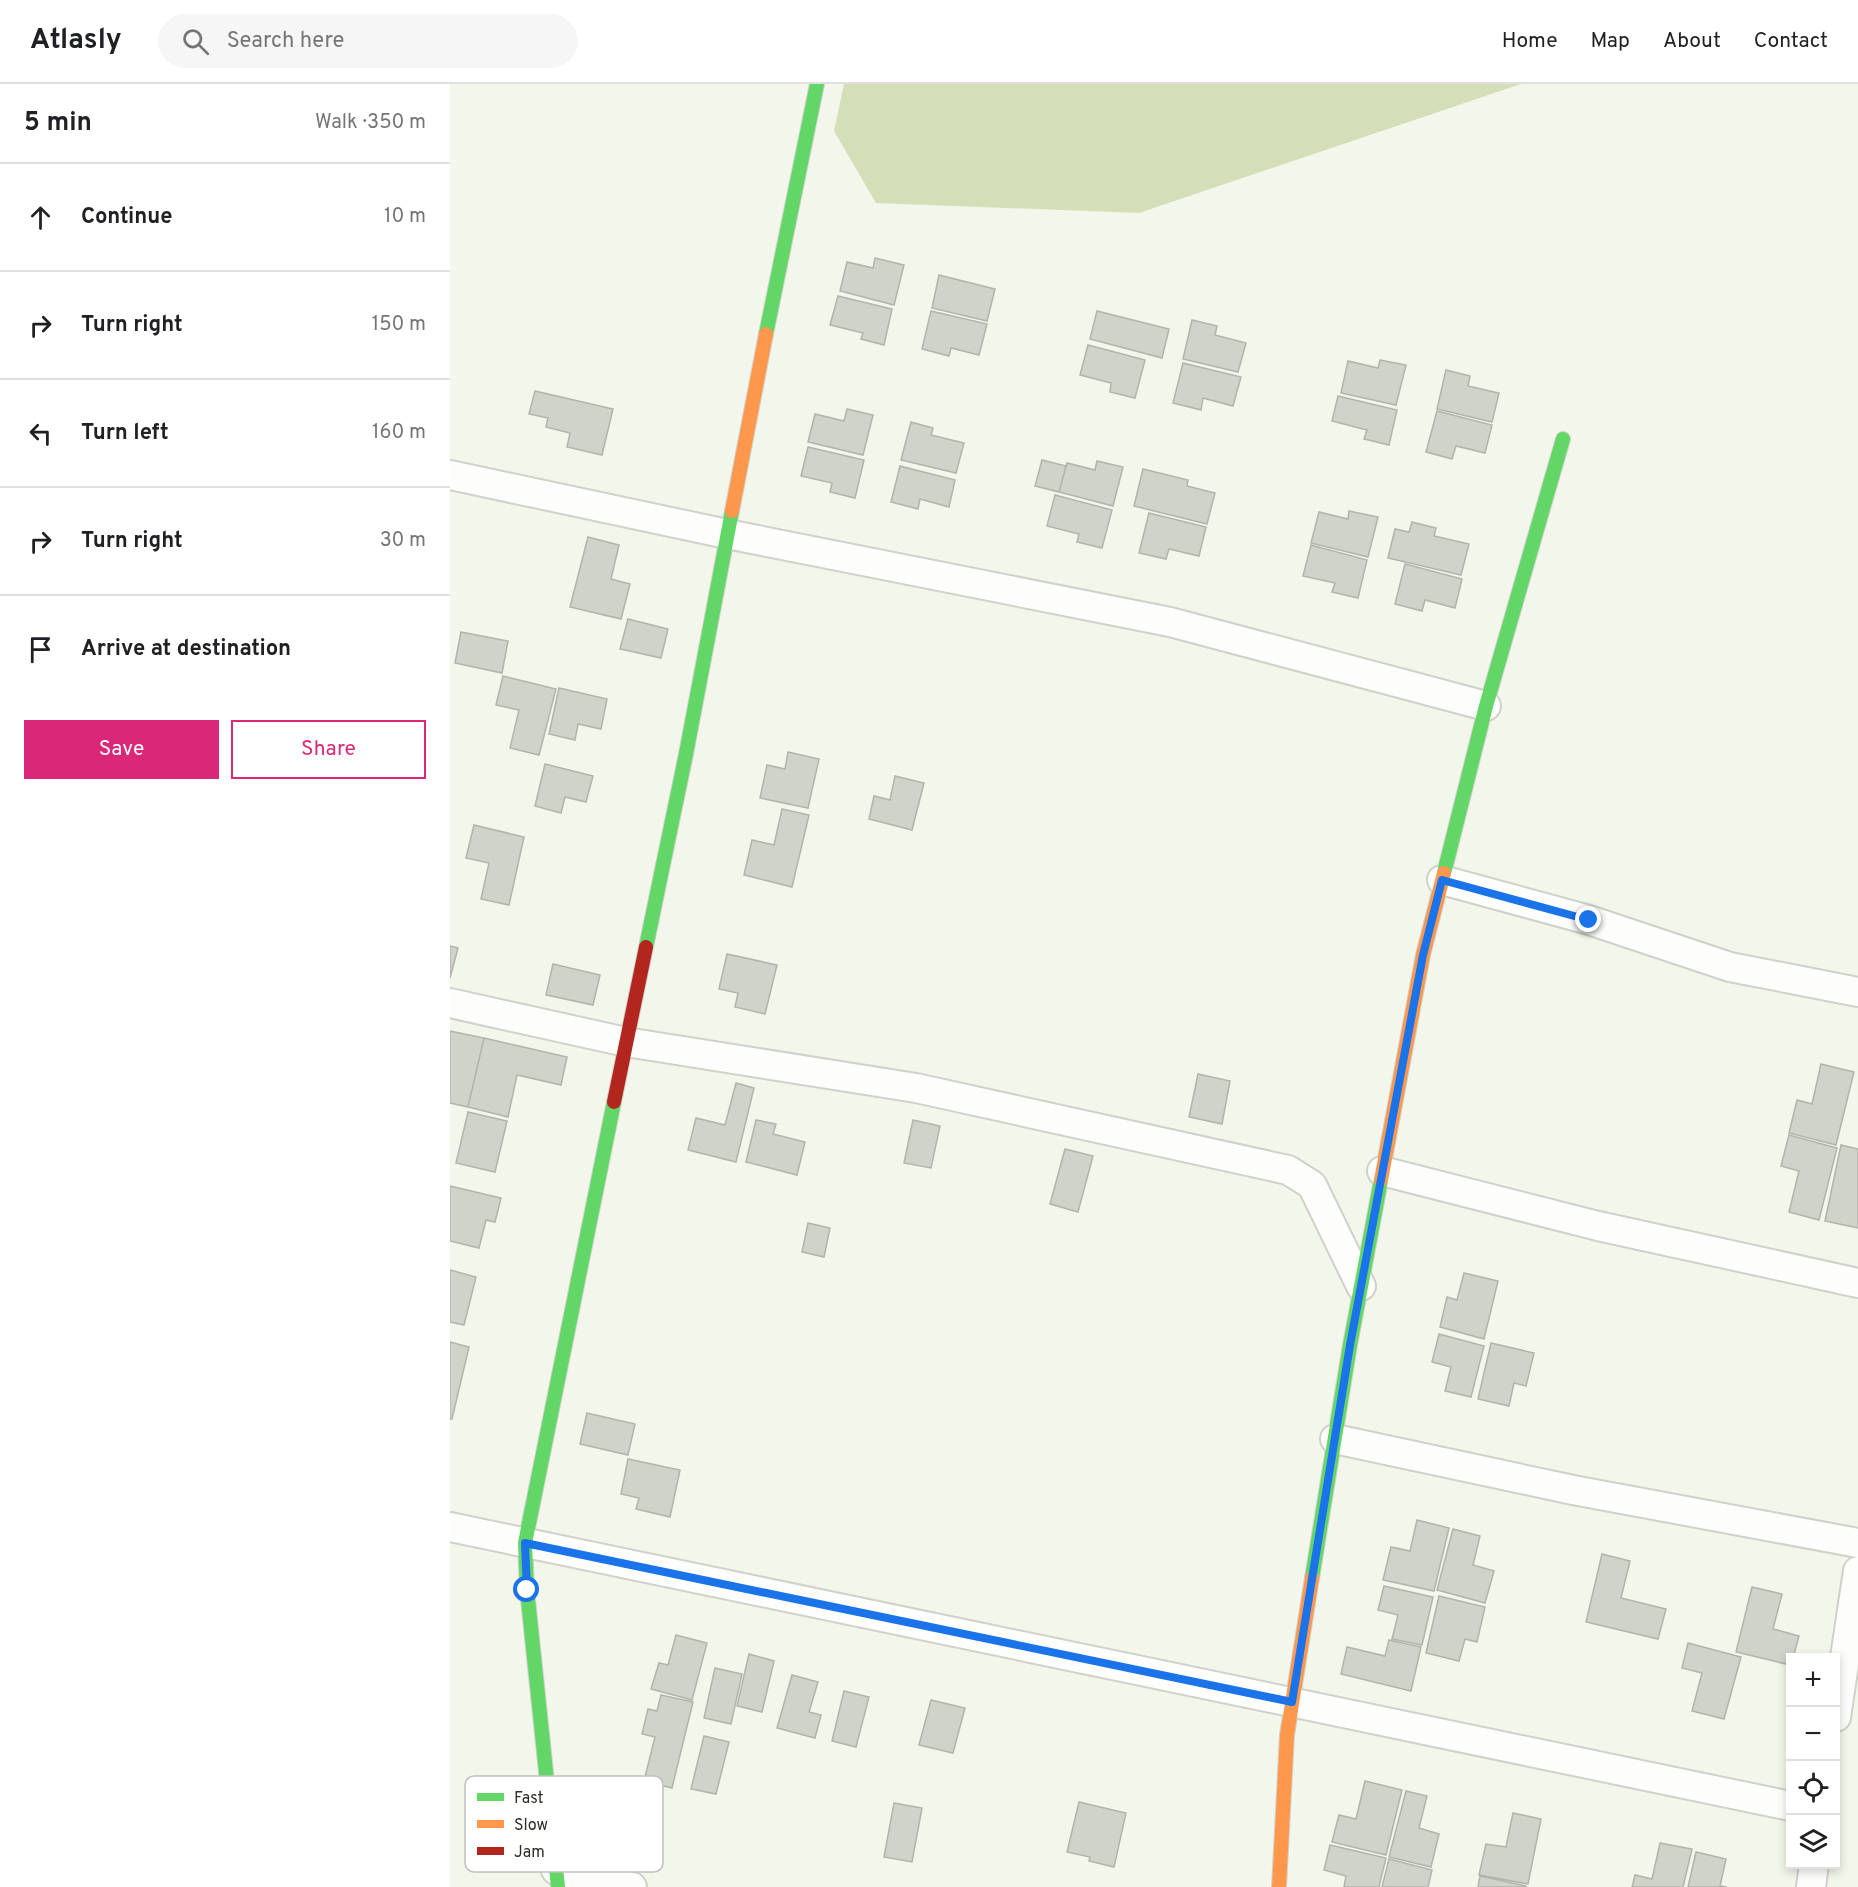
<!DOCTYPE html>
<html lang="en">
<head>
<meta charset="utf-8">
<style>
	body { margin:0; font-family:Overpass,sans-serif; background:#f6f6f6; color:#202124 }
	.controls { position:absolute; right:18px; bottom:18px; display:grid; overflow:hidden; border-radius:0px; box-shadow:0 3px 9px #0003 }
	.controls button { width:54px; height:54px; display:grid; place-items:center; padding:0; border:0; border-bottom:2px solid #e0e0e0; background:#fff; color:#202124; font:30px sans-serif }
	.stop { position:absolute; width:18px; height:18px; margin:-14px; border:4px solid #1a73e8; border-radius:50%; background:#fff }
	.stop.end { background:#1a73e8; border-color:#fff; box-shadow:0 2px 6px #0008 }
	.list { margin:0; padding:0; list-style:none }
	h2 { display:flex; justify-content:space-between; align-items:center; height:78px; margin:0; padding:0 24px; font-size:26px }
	h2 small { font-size:20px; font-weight:400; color:#757577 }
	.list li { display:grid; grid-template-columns:39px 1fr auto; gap:18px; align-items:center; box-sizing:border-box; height:108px; padding:0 24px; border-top:2px solid #e0e0e0 }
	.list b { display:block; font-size:22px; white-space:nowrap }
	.list em { font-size:20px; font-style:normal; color:#757577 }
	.actions { display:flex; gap:12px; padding:18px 24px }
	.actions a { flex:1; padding:14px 0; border:2px solid #db2777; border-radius:0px; text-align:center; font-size:21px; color:#db2777 }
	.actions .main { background:#db2777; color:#fff }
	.icon { flex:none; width:33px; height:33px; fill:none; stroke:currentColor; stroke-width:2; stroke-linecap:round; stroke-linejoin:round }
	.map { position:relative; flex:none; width:1408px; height:1803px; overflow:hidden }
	header { display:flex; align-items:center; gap:36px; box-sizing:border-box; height:84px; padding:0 30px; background:#fff; border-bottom:2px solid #e0e0e0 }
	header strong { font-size:28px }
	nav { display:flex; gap:33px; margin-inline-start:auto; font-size:21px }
	.search { width:420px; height:54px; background:#f6f6f6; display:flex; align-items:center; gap:15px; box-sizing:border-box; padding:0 21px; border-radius:33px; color:#757577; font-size:22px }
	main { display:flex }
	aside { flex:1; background:#fff }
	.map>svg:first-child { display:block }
</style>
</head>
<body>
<header>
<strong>Atlasly</strong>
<div class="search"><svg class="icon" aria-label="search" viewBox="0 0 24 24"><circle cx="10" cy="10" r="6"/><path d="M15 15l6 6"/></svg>Search here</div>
<nav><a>Home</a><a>Map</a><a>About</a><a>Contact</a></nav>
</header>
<main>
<aside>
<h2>5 min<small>Walk · 350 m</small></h2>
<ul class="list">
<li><svg class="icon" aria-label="ahead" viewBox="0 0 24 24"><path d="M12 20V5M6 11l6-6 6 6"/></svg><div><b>Continue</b></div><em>10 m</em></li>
<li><svg class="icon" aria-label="right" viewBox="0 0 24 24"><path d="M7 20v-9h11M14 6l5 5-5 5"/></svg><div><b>Turn right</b></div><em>150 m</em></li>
<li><svg class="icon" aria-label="left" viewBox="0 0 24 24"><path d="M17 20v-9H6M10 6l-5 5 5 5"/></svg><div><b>Turn left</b></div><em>160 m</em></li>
<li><svg class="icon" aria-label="right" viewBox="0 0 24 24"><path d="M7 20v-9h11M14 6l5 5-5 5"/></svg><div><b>Turn right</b></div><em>30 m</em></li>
<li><svg class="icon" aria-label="arrive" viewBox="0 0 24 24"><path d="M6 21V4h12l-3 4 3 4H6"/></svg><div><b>Arrive at destination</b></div></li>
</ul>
<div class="actions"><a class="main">Save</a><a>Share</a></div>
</aside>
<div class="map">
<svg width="1408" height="1803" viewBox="0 0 1408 1803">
	<rect width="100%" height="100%" fill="#f3f6eb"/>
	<path fill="#d4dfb8" d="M 394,0 L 1071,0 L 689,129 L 426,119 L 384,47 Z"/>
	<path fill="#d0d3ca" stroke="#b2b4ac" stroke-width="1.5" d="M 425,174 L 454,181 L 444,221 L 390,207 L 397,178 L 423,184 Z
		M 489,191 L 545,205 L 537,237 L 482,224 Z
		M 388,212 L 442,225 L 434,261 L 411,255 L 413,249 L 380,241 Z
		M 481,227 L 537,240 L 529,271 L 501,264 L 499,272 L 472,265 Z
		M 647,227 L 719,245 L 712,274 L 640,255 Z
		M 742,236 L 767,242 L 765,251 L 796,259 L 788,288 L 733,275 Z
		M 638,261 L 695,276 L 685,314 L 660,308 L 661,299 L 630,291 Z
		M 930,276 L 956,281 L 946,321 L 891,309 L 898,277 L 928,284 Z
		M 733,279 L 791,293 L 783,322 L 753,314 L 751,326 L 723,319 Z
		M 996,286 L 1020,292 L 1018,302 L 1049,309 L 1042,338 L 987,325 Z
		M 85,307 L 163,325 L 152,371 L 117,363 L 120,349 L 96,343 L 98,334 L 79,330 Z
		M 888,312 L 947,326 L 939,361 L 914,355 L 917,346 L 882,337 Z
		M 397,325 L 423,331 L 413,371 L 358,358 L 365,330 L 394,337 Z
		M 987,327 L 1042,341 L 1035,369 L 1006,362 L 1002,375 L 976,368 Z
		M 461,338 L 483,344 L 481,351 L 514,359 L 506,389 L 451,376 Z
		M 358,363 L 414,376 L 405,414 L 380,408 L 382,399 L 351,392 Z
		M 592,376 L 616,382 L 609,408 L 585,402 Z
		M 647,377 L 673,383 L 663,422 L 609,408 L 617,379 L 645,386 Z
		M 450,382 L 505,396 L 499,423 L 470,415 L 468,425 L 441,418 Z
		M 693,385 L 738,396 L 737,402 L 765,409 L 757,440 L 684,422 Z
		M 605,411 L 662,426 L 652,464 L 627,458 L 629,450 L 597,442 Z
		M 899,427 L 928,433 L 918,473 L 861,459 L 869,428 L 898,435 Z
		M 699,429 L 756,443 L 749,472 L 719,465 L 716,475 L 689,469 Z
		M 962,438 L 986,444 L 984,452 L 1019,460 L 1011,491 L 938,474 L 945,445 L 959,448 Z
		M 138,453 L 169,461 L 161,495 L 180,500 L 171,535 L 120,523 Z
		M 861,461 L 917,476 L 908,514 L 882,508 L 885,499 L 853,492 Z
		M 955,480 L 1012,495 L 1005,524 L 975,516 L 972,527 L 945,520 Z
		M 178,535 L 218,545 L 211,574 L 170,565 Z
		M 11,548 L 58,557 L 52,589 L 5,579 Z
		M 53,592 L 106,605 L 89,671 L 60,664 L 69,626 L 46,621 Z
		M 109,604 L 157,615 L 151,645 L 128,640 L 125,656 L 99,650 Z
		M 338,668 L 369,675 L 358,724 L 310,714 L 317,681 L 335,685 Z
		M 95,680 L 143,692 L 136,718 L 115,713 L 111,729 L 85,722 Z
		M 445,692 L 474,699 L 462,746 L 419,735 L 424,712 L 440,716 Z
		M 332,725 L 359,731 L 342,803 L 294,791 L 302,756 L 324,761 Z
		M 24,741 L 74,753 L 59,821 L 31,815 L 39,779 L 16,774 Z
		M 0,862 L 8,864 L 0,894 Z
		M 277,870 L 327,881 L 315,930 L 285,923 L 288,909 L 269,905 Z
		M 103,880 L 150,891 L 143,921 L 96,911 Z
		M 0,947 L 34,954 L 18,1023 L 0,1019 Z
		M 34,954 L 117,973 L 111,1001 L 67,991 L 58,1033 L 18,1023 Z
		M 1371,980 L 1404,988 L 1386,1061 L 1339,1049 L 1347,1016 L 1362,1020 Z
		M 748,990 L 780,997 L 772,1040 L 739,1033 Z
		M 286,999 L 304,1004 L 286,1078 L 238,1066 L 246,1034 L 275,1041 Z
		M 18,1028 L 57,1037 L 45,1088 L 6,1079 Z
		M 306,1036 L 326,1040 L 323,1050 L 355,1058 L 347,1091 L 296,1078 Z
		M 463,1036 L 490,1042 L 481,1084 L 454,1079 Z
		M 1339,1051 L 1387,1064 L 1369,1136 L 1339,1128 L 1349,1087 L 1331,1082 Z
		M 1391,1061 L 1408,1065 L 1408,1144 L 1375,1137 Z
		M 615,1065 L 643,1072 L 628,1128 L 600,1120 Z
		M 0,1102 L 51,1114 L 45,1138 L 36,1136 L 29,1164 L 0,1157 Z
		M 358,1139 L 380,1144 L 374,1173 L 352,1168 Z
		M 0,1186 L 26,1193 L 14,1241 L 0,1238 Z
		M 1014,1189 L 1048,1197 L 1034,1255 L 990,1243 L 997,1213 L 1007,1216 Z
		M 989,1250 L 1034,1262 L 1021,1313 L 995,1307 L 1001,1283 L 982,1278 Z
		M 0,1258 L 19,1263 L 2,1335 L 0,1335 Z
		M 1041,1259 L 1084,1269 L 1076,1302 L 1064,1299 L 1059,1322 L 1028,1315 Z
		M 137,1329 L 185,1340 L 178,1371 L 130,1360 Z
		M 178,1375 L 230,1386 L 220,1433 L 186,1425 L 189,1414 L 171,1410 Z
		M 967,1436 L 999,1444 L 984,1507 L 933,1496 L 941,1463 L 960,1467 Z
		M 1003,1445 L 1030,1452 L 1023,1481 L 1044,1487 L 1035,1519 L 987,1506 Z
		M 1152,1470 L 1180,1477 L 1171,1514 L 1216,1525 L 1208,1555 L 1136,1538 Z
		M 934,1502 L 983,1513 L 972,1561 L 942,1555 L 948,1531 L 928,1526 Z
		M 1302,1503 L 1332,1510 L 1323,1545 L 1349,1552 L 1343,1574 L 1340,1574 L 1340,1581 L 1286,1568 Z
		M 989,1512 L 1035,1523 L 1027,1558 L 1015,1555 L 1009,1577 L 976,1569 Z
		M 226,1551 L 257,1559 L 242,1616 L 201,1605 L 209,1579 L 218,1581 Z
		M 939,1556 L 971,1563 L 961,1607 L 891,1590 L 897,1563 L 935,1572 Z
		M 1238,1559 L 1291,1573 L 1274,1635 L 1242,1627 L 1252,1589 L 1232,1584 Z
		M 299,1570 L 324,1577 L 312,1628 L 287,1622 Z
		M 265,1584 L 292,1590 L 281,1640 L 254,1634 Z
		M 342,1591 L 368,1598 L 359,1628 L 371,1631 L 365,1654 L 327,1644 Z
		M 394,1607 L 419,1613 L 406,1663 L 382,1657 Z
		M 211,1611 L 243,1618 L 222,1704 L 194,1697 L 205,1653 L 192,1650 L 198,1625 L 207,1627 Z
		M 481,1616 L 515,1624 L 503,1669 L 469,1661 Z
		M 254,1652 L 279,1658 L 266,1710 L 241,1705 Z
		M 915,1697 L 952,1706 L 936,1771 L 882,1758 L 889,1731 L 906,1735 Z
		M 956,1707 L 977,1712 L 969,1744 L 989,1750 L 981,1783 L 939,1773 Z
		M 629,1718 L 676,1729 L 664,1783 L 639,1777 L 640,1773 L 617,1768 Z
		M 444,1719 L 472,1724 L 462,1778 L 434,1773 Z
		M 1063,1729 L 1091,1735 L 1078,1800 L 1029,1791 L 1036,1760 L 1056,1763 Z
		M 1210,1759 L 1242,1765 L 1233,1803 L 1182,1803 L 1185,1791 L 1202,1795 Z
		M 880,1761 L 936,1774 L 929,1803 L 894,1803 L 896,1792 L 874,1786 Z
		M 1246,1768 L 1276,1775 L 1270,1802 L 1277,1803 L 1238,1803 Z
		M 939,1775 L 982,1786 L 978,1803 L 932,1803 Z
		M 1030,1792 L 1076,1802 L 1076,1803 L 1028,1803 Z"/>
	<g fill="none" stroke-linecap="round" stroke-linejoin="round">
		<defs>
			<path id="street" d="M 0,391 L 277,450 L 720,538 L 1036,622
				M 992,796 L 1139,836 L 1280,883 L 1408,908
				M 0,919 L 176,958 L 466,1004 L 838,1086 L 862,1101 L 911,1202
				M 932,1087 L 1148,1142 L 1408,1199
				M 885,1355 L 1123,1406 L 1408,1459
				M 0,1443 L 1340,1722
				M 1386,1633 L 1408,1487
				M 106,1786 L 182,1803
				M 1361,1803 L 1364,1780"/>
			<path id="fast" d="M 316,250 L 367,0
				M 994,789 L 1036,622 L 1113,355
				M 196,863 L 236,670 L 282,427
				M 862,1494 L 900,1261 L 931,1096
				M 108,1803 L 77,1506 L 75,1459 L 164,1018"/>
			<path id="slow" d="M 282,427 L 316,250
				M 931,1096 L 973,871 L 994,789
				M 829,1803 L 837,1651 L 862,1494"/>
			<path id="jam" d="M 164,1018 L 196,863"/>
		</defs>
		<use href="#street" stroke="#d0d2ca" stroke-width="32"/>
		<use href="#fast" stroke="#d0d2ca" stroke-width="16"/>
		<use href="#slow" stroke="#d0d2ca" stroke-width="16"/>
		<use href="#jam" stroke="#d0d2ca" stroke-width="16"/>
		<use href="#street" stroke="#fdfefc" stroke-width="28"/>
		<use href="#fast" stroke="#63d668" stroke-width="14"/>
		<use href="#slow" stroke="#ff974d" stroke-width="14"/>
		<use href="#jam" stroke="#b3261e" stroke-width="14"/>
	</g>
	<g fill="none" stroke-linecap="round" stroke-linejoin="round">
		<path stroke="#1a73e8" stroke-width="8" d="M 77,1506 L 75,1459 L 842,1618 L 900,1261 L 973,871 L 992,796 L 1139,836"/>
	</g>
	<rect x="15" y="1692" width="198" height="96" rx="9" fill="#fff" stroke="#bfc0be" stroke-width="1.5"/>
	<rect x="27" y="1709" width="27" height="8" fill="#63d668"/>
	<rect x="27" y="1736" width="27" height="8" fill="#ff974d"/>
	<rect x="27" y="1763" width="27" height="8" fill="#b3261e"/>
	<g font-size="16" fill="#2b2d26">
		<text x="64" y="1719">Fast</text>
		<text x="64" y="1746">Slow</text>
		<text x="64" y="1773">Jam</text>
	</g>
</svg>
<div class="controls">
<button>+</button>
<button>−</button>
<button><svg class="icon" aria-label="locate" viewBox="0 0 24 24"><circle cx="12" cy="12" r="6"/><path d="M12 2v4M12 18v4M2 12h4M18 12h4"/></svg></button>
<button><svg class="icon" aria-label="layers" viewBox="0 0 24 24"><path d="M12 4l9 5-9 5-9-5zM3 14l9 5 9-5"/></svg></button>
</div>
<div class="stop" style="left:77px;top:1506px"></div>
<div class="stop end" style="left:1139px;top:836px"></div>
</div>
</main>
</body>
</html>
